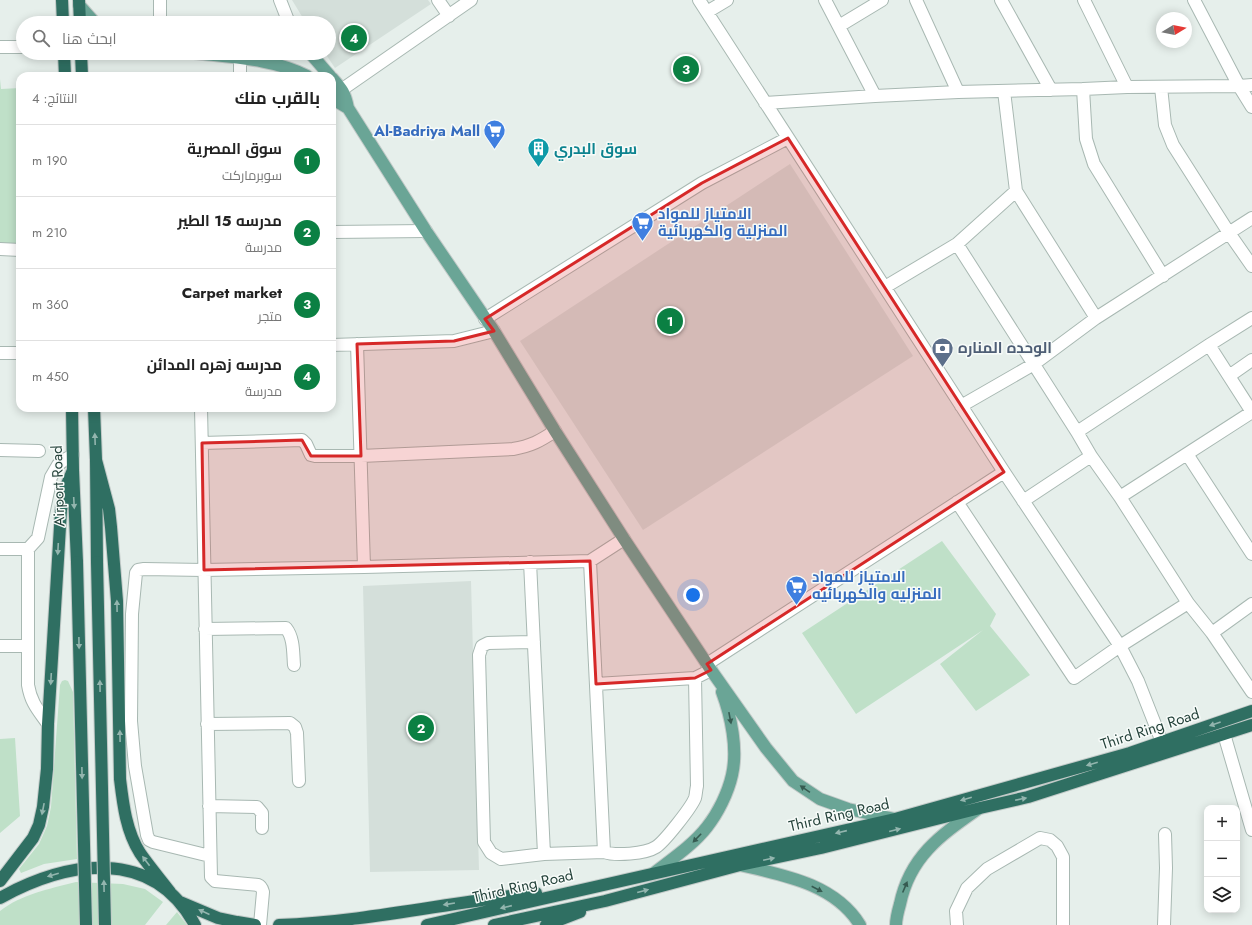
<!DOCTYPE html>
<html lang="ar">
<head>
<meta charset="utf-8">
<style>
	body { margin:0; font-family:Jost,Cairo,sans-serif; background:#f2f2f2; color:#222; direction:rtl }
	.controls { position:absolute; right:12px; bottom:12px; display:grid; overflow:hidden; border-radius:8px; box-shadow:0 2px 10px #0003 }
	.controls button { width:36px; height:36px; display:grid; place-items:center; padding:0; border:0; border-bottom:1px solid #e0e0e0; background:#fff; color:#222; font:20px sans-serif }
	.compass { position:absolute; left:1156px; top:12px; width:36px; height:36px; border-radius:50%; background:#fff; box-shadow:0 2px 10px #0003; rotate:80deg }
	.you { position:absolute; left:693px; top:595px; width:14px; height:14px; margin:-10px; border:3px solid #fff; border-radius:50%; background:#1a73e8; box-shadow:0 0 0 6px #1a73e833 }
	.badge { display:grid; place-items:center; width:26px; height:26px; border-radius:50%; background:#0b8043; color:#fff; font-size:13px; font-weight:700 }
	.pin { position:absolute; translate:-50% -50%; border:2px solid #fff; box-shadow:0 1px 4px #0006 }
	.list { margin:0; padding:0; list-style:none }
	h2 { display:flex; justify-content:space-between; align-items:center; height:52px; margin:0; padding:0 16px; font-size:17px }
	h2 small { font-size:13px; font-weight:400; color:#767676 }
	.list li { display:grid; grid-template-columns:26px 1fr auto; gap:12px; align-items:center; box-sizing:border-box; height:72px; padding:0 16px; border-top:1px solid #e0e0e0 }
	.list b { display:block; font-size:15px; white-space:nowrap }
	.list p { margin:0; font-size:13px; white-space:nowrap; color:#767676 }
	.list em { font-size:13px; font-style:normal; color:#767676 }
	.icon { flex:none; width:22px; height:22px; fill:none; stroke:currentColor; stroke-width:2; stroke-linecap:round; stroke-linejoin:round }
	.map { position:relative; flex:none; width:1252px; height:925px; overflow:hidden; direction:ltr }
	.search { position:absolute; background:#fff; box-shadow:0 2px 10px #0003; left:16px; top:16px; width:320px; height:44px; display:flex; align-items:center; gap:10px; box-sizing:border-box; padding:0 14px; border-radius:22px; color:#767676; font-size:15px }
	.panel { position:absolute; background:#fff; box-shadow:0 2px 10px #0003; left:16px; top:72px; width:320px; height:340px; border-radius:12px; direction:rtl }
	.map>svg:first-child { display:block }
</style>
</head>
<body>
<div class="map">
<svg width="1252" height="925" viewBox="0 0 1252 925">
	<rect width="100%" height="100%" fill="#e6efeb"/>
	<path fill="#d4dfda" d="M 292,0 L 428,0 L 431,4 L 335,68 L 325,53 L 329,53 L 329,23 L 306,23 Z
		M 790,164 L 913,356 L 643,530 L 520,341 Z
		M 471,581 L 479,870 L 370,872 L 363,586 Z"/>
	<path fill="#bfe0c8" d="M 0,79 L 1,89 L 20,88 L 20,248 L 0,247 Z
		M 942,541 L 996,614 L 990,626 L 1030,675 L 976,711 L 940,664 L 983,630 L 856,714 L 802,633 Z
		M 65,680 L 68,681 L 73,692 L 77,859 L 44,864 L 21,873 L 19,869 L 39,844 L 47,826 L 51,807 L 60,685 L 62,681 Z
		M 15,738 L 20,816 L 0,833 L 0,739 Z
		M 76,882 L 123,884 L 145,889 L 163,902 L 145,925 L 0,925 L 0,911 C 22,894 49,889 76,882 Z
		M 177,912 L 187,925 L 166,925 Z"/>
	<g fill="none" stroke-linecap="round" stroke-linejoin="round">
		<defs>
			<path id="minor" d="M 160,0 L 160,23
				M 280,0 L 289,23
				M 438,0 L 449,16
				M 699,0 L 1004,472 L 1120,646 L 1138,681 L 1162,742
				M 825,0 L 875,96
				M 916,0 L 958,92
				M 1001,0 L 1051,90
				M 1084,0 L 1127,87
				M 1194,0 L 1239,86 L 1252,85
				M 707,12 L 727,0
				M 839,26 L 882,0
				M 0,47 L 23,47
				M 240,59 L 240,76
				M 1161,87 L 1165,125 L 1173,145 L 1229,233 L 1252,266
				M 1083,89 L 1086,139 L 1094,164 L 1163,276
				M 1004,91 L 1016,191 L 1096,318
				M 334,95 L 471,0
				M 765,103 L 875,96 L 958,92 L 1083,89 L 1127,87 L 1239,86 L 1252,107
				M 332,232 L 426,231
				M 957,244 L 1016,191
				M 0,249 L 20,250
				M 885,287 L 957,244 L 1077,432 L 1091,456
				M 485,319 L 702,183 L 788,138
				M 357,344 L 364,567
				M 332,345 L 454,341 L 494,331
				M 1209,345 L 1252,412
				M 0,353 L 20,353
				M 1229,376 L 1252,360
				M 961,406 L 1034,364 L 1096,318 L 1252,218
				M 201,408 L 211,877 L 215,881 L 258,885 C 261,886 262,888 263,892 L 260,925
				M 1077,432 L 1209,345 L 1252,318
				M 202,443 L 302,440 L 306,444 L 311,455 L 315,456 L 361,456 L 513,449 C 531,446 540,441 555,431
				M 0,450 L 39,451
				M 1187,454 L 1252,554
				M 1120,497 L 1252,412
				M 957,502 L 1074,678 L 1120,646 L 1188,603 L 1120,497 L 1091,456 L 1023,501
				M 0,549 L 28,549 L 38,538 L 51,477 L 58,465 L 64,460 L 73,455
				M 28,549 L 28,685 C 31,703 38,710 48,724
				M 590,561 L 604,852
				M 530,562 L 544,854
				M 1188,603 L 1212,633 L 1252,692
				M 205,629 L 286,628 C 294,638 293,653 294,665
				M 1212,633 L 1252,604
				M 534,642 L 488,643 L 482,646 L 479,655 L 484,842 L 491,853 L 501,859 L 544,854 L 604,852 C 615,856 645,854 656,847 C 664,842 691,808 695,798 C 696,795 696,790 697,786 L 695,678
				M 0,646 L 27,646
				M 707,664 L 1004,472
				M 596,684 L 695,678 L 711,670
				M 207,724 L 290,723 L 295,727 L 297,733 L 299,781
				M 1224,734 L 1252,830
				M 209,806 L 257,807 L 262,813 L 262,828
				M 210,856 L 153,842 L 149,840 L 147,835 L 135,766 L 131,721 L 132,614 L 136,573 L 138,570 L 144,569 L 204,570 L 364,567 L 590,561 L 624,539
				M 957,925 L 956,911 L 967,888 L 987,869 L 1040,838 L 1050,840 L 1057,846 L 1063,857 L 1063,925
				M 1164,925 L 1166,868 L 1165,834"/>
			<path id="major" d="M 79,5 L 95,23
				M 194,53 C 229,57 276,59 307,76
				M 310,53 L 330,76
				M 332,78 C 342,89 345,93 348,108 L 426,231 L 494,331 L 555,431 L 624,539 L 711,670 L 766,748 L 793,781 L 820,799 L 848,809 L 895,819
				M 332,96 L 338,102 L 348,108
				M 740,865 C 783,875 835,884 860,925
				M 654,873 C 672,859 693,845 707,827 C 718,813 728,793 732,775 C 738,749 731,716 722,692
				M 896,925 C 896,918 898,911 900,904 C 910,856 941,835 978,809"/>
			<path id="highway" d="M 62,0 L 63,23
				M 79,0 L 80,23
				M 64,53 L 65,76
				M 81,53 L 82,76
				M 72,408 L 73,470 L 77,562
				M 94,408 L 96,460 L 97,562
				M 96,460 L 109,509 L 111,527 L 117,601 L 120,779 C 123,804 126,831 140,853 C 149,866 160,879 170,892
				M 0,881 L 33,838 L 39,825 L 43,807 L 47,769 L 48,724 L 61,510 L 65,489 L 73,470
				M 0,898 C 67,861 152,846 195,925
				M 180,902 L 218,918 L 237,922 L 255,925
				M 279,925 C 365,922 450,902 536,893
				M 427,925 L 895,819 L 1130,753 L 1252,711
				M 494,925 L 605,901 L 740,865 L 821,848 L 980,808 L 1028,797 L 1252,725
				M 546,925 L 580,912"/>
		</defs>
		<use href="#minor" stroke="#a8b8b2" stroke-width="14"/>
		<use href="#major" stroke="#c2cac8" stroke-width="14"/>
		<use href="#highway" stroke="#c2cac8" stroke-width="14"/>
		<use href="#minor" stroke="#fff" stroke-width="12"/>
		<use href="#major" stroke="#6aa596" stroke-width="12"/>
		<use href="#highway" stroke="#2f6f62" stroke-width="12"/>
		<defs>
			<path id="highway-bridge" d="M 77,562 L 86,925
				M 97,562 L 105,925"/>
		</defs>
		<use href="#highway-bridge" stroke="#c2cac8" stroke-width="14" stroke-linecap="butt"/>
		<use href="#highway-bridge" stroke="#2f6f62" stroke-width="12"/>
	</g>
	<defs><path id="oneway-solid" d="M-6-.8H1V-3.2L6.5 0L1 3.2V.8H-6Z"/></defs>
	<g fill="#93b5ae">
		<use href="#oneway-solid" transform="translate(95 439) rotate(-92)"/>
		<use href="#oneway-solid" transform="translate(74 503) rotate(87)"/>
		<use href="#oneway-solid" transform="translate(58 549) rotate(93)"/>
		<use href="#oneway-solid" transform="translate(117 606) rotate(-91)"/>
		<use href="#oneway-solid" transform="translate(79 643) rotate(89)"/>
		<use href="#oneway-solid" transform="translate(51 679) rotate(93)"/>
		<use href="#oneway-solid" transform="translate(100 686) rotate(-91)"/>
		<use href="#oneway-solid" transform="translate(1215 724) rotate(161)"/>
		<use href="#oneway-solid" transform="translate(120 736) rotate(-91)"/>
		<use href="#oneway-solid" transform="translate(1092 764) rotate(164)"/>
		<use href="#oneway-solid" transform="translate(82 773) rotate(89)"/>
		<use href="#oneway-solid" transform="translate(966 799) rotate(164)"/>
		<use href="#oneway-solid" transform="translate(1021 799) rotate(-12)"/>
		<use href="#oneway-solid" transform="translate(43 809) rotate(101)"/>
		<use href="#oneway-solid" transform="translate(895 830) rotate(-14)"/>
		<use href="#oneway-solid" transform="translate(841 832) rotate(167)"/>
		<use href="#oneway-solid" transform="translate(769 859) rotate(-12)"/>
		<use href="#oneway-solid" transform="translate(146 861) rotate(-127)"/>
		<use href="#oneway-solid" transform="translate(53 875) rotate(164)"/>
		<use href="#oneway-solid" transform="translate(104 886) rotate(-91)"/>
		<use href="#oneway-solid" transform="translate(643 891) rotate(-15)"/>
		<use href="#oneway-solid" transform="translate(449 904) rotate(171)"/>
		<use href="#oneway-solid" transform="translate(506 907) rotate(167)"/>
		<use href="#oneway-solid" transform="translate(204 912) rotate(-156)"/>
	</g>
	<g fill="#365b51">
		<use href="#oneway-solid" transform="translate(730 718) rotate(79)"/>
		<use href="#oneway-solid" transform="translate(805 789) rotate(-146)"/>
		<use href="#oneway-solid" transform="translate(697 838) rotate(134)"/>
		<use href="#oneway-solid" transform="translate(905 887) rotate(-67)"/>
		<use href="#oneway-solid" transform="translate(817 889) rotate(27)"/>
	</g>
	<path fill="#d62828" fill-opacity="0.2" stroke="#d62828" stroke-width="3" stroke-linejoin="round" d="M 788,138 L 1004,472 L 707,664 L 711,670 L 695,678 L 596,684 L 590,561 L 204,570 L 202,443 L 302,440 L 311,456 L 361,456 L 357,344 L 454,341 L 494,331 L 485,319 L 702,183 Z"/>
	<defs>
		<symbol id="supermarket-pin" viewBox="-11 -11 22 30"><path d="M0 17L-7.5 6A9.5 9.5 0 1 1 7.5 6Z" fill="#3f7fe0" stroke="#f7fbf9"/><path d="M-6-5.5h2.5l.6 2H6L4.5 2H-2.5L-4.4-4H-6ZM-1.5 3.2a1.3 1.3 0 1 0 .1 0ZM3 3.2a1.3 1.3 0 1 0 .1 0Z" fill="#fff"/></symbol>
		<symbol id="building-pin" viewBox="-11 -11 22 30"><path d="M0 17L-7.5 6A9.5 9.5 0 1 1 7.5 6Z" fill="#0f9aa8" stroke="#f7fbf9"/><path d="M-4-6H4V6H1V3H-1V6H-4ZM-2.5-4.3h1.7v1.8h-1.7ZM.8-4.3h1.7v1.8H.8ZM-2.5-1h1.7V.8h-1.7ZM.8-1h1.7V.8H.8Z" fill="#fff"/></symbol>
		<symbol id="bank-pin" viewBox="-11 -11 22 30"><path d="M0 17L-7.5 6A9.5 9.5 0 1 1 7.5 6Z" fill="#5c6f8a" stroke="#f7fbf9"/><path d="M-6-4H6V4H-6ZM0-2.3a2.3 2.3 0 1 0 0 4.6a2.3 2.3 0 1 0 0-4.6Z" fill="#fff"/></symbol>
	</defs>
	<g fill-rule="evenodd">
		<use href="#supermarket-pin" x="482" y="118" width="25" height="34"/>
		<use href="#building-pin" x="526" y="136" width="25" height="34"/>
		<use href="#supermarket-pin" x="630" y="210" width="25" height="34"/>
		<use href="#bank-pin" x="930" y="336" width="25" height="34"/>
		<use href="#supermarket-pin" x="784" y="574" width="25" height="34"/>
	</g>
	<g text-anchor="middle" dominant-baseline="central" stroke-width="3" stroke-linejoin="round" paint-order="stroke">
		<g font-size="15" font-weight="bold" fill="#366cbe" stroke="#f7fbf9" text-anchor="start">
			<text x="480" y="131" text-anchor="end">Al-Badriya Mall</text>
			<text x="658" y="214">الامتياز للمواد<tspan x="658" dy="17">المنزلية والكهربائية</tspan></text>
			<text x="812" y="577">الامتياز للمواد<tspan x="812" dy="17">المنزليه والكهربائيه</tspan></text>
		</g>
		<g font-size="15" font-weight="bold" fill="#0d838f" stroke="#f7fbf9" text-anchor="start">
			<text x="554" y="149">سوق البدري</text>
		</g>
		<g font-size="15" font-weight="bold" fill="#4e5e75" stroke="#f7fbf9" text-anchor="start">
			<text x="958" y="348">الوحده المناره</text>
		</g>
		<g font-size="15" fill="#24423a" stroke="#f7fbf9">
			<text transform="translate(58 486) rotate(-92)">Airport Road</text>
			<text transform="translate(1150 729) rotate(-18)">Third Ring Road</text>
			<text transform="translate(839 815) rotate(-13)">Third Ring Road</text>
			<text transform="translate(523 886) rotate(-13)">Third Ring Road</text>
		</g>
	</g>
</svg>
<div class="controls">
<button>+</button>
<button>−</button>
<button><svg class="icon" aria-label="layers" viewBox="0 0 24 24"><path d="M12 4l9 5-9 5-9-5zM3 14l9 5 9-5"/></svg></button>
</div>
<svg class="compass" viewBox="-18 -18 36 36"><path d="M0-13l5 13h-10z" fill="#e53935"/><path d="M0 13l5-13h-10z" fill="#767676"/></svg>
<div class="you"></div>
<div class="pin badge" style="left:670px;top:321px">1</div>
<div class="pin badge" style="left:421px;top:728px">2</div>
<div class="pin badge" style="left:686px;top:69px">3</div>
<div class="pin badge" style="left:354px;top:38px">4</div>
<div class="search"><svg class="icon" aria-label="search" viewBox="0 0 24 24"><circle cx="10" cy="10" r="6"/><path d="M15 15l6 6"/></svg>ابحث هنا</div>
<section class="panel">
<h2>بالقرب منك<small>النتائج: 4</small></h2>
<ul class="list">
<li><span class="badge">1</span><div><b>سوق المصرية</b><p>سوبرماركت</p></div><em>190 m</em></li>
<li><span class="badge">2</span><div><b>مدرسه 15 الطير</b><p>مدرسة</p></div><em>210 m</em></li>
<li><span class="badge">3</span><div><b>Carpet market</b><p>متجر</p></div><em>360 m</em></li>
<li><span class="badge">4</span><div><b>مدرسه زهره المدائن</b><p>مدرسة</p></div><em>450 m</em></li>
</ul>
</section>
</div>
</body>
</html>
